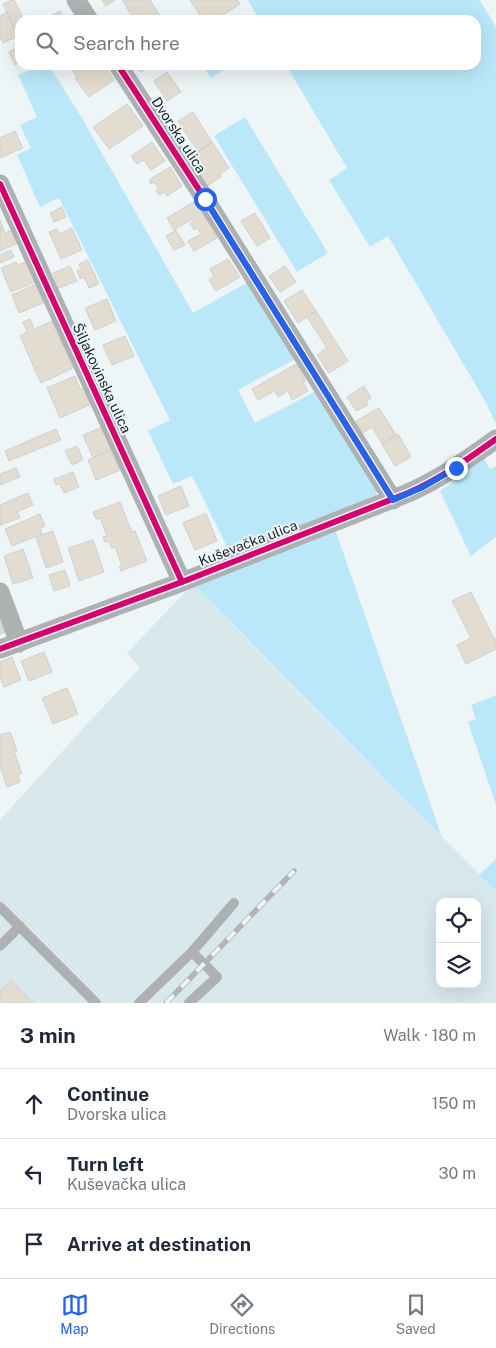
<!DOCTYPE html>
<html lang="en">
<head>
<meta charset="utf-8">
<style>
	body { margin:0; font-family:"Public Sans",sans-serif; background:#f6f6f7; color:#1f2937 }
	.controls { position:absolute; right:15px; bottom:15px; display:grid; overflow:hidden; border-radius:10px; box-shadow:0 5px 20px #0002 }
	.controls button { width:45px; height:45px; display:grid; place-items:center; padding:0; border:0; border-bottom:1px solid #e0e1e3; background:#fff; color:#1f2937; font:25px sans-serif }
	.stop { position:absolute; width:15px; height:15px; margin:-11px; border:4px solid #2563eb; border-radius:50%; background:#fff }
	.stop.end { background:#2563eb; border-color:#fff; box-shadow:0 1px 5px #0008 }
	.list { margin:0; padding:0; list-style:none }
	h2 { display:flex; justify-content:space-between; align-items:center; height:65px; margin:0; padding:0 20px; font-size:21px }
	h2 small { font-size:16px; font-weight:400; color:#747a83 }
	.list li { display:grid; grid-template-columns:32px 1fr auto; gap:15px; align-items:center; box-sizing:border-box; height:70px; padding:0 20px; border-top:1px solid #e0e1e3 }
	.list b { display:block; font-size:19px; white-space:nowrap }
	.list p { margin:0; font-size:16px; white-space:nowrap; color:#747a83 }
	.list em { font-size:16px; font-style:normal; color:#747a83 }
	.icon { flex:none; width:28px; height:28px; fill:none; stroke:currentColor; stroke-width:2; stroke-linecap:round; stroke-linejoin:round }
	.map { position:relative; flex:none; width:496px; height:1003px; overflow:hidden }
	.search { position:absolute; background:#fff; box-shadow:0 5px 20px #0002; left:15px; right:15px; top:15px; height:55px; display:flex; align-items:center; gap:12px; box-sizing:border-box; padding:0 18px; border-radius:15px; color:#747a83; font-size:19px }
	.sheet { height:275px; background:#fff }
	nav { display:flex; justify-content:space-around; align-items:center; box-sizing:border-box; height:70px; border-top:1px solid #e0e1e3; background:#fff; font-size:14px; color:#747a83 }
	nav a { display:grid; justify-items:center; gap:2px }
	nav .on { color:#2563eb }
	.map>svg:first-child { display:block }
</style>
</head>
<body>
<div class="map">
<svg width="496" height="1003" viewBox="0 0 496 1003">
	<rect width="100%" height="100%" fill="#eef5f7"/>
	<path fill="#d9e8ed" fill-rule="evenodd" d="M 193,584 L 297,691 L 496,891 L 496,1003 L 0,1003 L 0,820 L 88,723 L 140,668 L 127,653 ZM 440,902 L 477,902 L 477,984 L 440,984 Z"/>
	<path fill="#bae8f9" d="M 248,0 L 480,0 L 496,27 L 496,424 L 484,399 L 388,236 L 370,247 L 329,180 L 347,168 L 286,65 L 476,65 L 476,20 L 259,20 Z
		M 30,65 L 49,65 L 83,120 L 193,313 L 250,281 L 297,358 L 238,390 L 255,423 L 318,390 L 378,489 L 375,497 L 231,555 L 192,476 L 173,484 L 148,431 L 170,420 L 59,198 L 40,207 L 17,155 L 31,148 L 20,125 L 37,117 L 18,75 L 32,69 Z
		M 202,65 L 232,65 L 211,78 Z
		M 245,117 L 328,253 L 297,272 L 214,136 Z
		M 484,459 L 490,469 L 496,466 L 496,537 L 471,556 L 440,491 Z
		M 336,532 L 442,837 L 193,584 Z
		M 496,695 L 496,805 L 468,722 L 476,719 L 471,705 Z
		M 496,859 L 496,891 L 479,875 Z"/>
	<path fill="#e2ddd0" stroke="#ced0cf" d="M 12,0 L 14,0 L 24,20 L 20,20 L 19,39 L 3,4 Z
		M 102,0 L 115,0 L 106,6 Z
		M 122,0 L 150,0 L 163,20 L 135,20 Z
		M 190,0 L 237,0 L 240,4 L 215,20 L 203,20 Z
		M 60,11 L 65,20 L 43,20 Z
		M 7,12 L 18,36 L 3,43 L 0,37 L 0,16 Z
		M 244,15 L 247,20 L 235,20 Z
		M 19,47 L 20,62 L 15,65 L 9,52 Z
		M 69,65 L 104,65 L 114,80 L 89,97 L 75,78 L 77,77 Z
		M 136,65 L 151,65 L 141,72 Z
		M 167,72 L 181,92 L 167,101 L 154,81 Z
		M 127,104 L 143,126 L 109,149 L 93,127 Z
		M 193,112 L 212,142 L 198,152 L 178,121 Z
		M 15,131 L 23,148 L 0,158 L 0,138 Z
		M 152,142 L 165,161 L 151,170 L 144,160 L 137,164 L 131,156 Z
		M 212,142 L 229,168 L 220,174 L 222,176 L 206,187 L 196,171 L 201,167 L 193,154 Z
		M 170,167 L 182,186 L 167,196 L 164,192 L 159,195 L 156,191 L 159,189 L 154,182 L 151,184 L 149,180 Z
		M 195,201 L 217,238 L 194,251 L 188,241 L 201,234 L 197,228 L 194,230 L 190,223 L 194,221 L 192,219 L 174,230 L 167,218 Z
		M 62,207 L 66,217 L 54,222 L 50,213 Z
		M 255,213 L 270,238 L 257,246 L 241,221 Z
		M 0,220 L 5,233 L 12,230 L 18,243 L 0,251 Z
		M 72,228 L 82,250 L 61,259 L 49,232 L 57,229 L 59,234 Z
		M 176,230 L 185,245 L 174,250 L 166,236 Z
		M 11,250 L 14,257 L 0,263 L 0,255 Z
		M 228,259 L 240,277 L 216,291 L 209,280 L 214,276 L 210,269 Z
		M 88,260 L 99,284 L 89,288 L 84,277 L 80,279 L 77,271 L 81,269 L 79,264 Z
		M 16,262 L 18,265 L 26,262 L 35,282 L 11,292 L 1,268 Z
		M 70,266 L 77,281 L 59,288 L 53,273 Z
		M 285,266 L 296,282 L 280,292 L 269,276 Z
		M 36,284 L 43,303 L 19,313 L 12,295 Z
		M 302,290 L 316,311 L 298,323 L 284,301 Z
		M 107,299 L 116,321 L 95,330 L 85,308 Z
		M 316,311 L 348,361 L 329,373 L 317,355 L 327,348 L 307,317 Z
		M 30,319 L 34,329 L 52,321 L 59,339 L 60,338 L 73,368 L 41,383 L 20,336 L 27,332 L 23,322 Z
		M 125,336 L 134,356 L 112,365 L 103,345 Z
		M 296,364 L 306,381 L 303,382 L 308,391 L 292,400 L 288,391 L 278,397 L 274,391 L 258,400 L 252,389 Z
		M 75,376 L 80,389 L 84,387 L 91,404 L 60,418 L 47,388 Z
		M 364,386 L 371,398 L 366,402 L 368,405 L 356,411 L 347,397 Z
		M 379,408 L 396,435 L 382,444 L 372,427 L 363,433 L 356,421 Z
		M 102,427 L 111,450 L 93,458 L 83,435 Z
		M 56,429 L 61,440 L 9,461 L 5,451 Z
		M 398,434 L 411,457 L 395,466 L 382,444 Z
		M 77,446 L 83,460 L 72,465 L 65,451 Z
		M 111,450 L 120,470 L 96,480 L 88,460 Z
		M 16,468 L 20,477 L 0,485 L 0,474 Z
		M 73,472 L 79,487 L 64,493 L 60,484 L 56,485 L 54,479 Z
		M 181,486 L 189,506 L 166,515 L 158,496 Z
		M 28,493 L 33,505 L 17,512 L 20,518 L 0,525 L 0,505 Z
		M 120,502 L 132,532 L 135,531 L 147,561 L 121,571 L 119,567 L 122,566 L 115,547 L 112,548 L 109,541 L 105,542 L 103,537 L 107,536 L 100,518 L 96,519 L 93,512 Z
		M 206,513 L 217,541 L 195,550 L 183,523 Z
		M 40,514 L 45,526 L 40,528 L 42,534 L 12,546 L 5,529 Z
		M 53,531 L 63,562 L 46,568 L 36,537 Z
		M 93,540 L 104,572 L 79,581 L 68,548 Z
		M 23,549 L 33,578 L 13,584 L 4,556 Z
		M 65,570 L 70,586 L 54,591 L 49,575 Z
		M 471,592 L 494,639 L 496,638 L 496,649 L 466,664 L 457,645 L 471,638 L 452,601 Z
		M 0,622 L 4,633 L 0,634 Z
		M 44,652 L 52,672 L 29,681 L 21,661 Z
		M 12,657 L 21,680 L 4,687 L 0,678 L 0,662 Z
		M 67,688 L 78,714 L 53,724 L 42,698 Z
		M 10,732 L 17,751 L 14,752 L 22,773 L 18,775 L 20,782 L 7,787 L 0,767 L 0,735 Z
		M 11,980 L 34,1003 L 0,1003 L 0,991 Z"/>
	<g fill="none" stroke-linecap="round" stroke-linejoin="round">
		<path stroke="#aeb1b2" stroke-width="10" d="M 0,907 L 96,1003
			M 0,946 L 20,926
			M 139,1003 L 192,952 L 234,903
			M 189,1003 L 217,977 L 192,952"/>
		<path stroke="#aeb1b2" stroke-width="19" d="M 76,0 L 89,20
			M 118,65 L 205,199 L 393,500
			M 0,184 L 182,582
			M 0,592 L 19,643
			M 0,649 L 182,582 L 408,493 C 440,479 468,459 496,439"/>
		<defs>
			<path id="rail" d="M 166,1003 L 294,871"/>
		</defs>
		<use href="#rail" stroke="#b2b5b6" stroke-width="5.5"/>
		<use href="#rail" stroke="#eaf6fb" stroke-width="4" stroke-dasharray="11" stroke-linecap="butt"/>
		<defs>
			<path id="cycleway" d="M 118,65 L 205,199 L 393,500
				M 0,184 L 182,582
				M 0,649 L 182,582 L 408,493 C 440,479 468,459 496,439"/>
		</defs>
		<use href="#cycleway" stroke="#eaf6fb" stroke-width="9"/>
		<use href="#cycleway" stroke="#d6006c" stroke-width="6"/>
	</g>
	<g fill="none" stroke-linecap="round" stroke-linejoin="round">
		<path stroke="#2563eb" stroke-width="6" d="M 205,199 L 393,500 L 423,487 L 456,468"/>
	</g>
	<g text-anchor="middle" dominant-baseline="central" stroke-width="4" stroke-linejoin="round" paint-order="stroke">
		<g font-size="14" fill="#1d2123" stroke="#eaf6fb">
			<text transform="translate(179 135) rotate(57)">Dvorska ulica</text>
			<text transform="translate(102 378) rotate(65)">Šiljakovinska ulica</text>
			<text transform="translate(248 543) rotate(-21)">Kuševačka ulica</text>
		</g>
	</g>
</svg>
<div class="controls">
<button><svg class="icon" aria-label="locate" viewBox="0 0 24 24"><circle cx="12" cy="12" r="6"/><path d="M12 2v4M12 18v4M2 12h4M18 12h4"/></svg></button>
<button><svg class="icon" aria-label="layers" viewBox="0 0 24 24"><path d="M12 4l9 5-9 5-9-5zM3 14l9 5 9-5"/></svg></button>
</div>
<div class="stop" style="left:205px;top:199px"></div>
<div class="stop end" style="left:456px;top:468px"></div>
<div class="search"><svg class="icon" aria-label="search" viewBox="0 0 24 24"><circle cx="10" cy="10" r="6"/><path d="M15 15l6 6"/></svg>Search here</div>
</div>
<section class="sheet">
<h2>3 min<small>Walk · 180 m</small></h2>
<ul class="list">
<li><svg class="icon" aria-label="ahead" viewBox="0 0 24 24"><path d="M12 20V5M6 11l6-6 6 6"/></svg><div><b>Continue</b><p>Dvorska ulica</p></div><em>150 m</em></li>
<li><svg class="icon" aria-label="left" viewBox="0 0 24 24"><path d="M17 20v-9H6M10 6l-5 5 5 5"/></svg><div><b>Turn left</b><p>Kuševačka ulica</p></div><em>30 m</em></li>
<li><svg class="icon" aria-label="arrive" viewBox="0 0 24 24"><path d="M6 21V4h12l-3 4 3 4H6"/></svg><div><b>Arrive at destination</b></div></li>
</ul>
</section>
<nav>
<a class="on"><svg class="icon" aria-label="map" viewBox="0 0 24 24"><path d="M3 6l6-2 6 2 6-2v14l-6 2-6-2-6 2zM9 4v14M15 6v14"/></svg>Map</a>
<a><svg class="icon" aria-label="directions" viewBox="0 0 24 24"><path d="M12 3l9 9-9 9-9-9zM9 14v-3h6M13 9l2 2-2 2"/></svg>Directions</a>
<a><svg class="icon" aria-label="saved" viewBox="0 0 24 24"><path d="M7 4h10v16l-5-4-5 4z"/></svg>Saved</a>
</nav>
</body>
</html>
